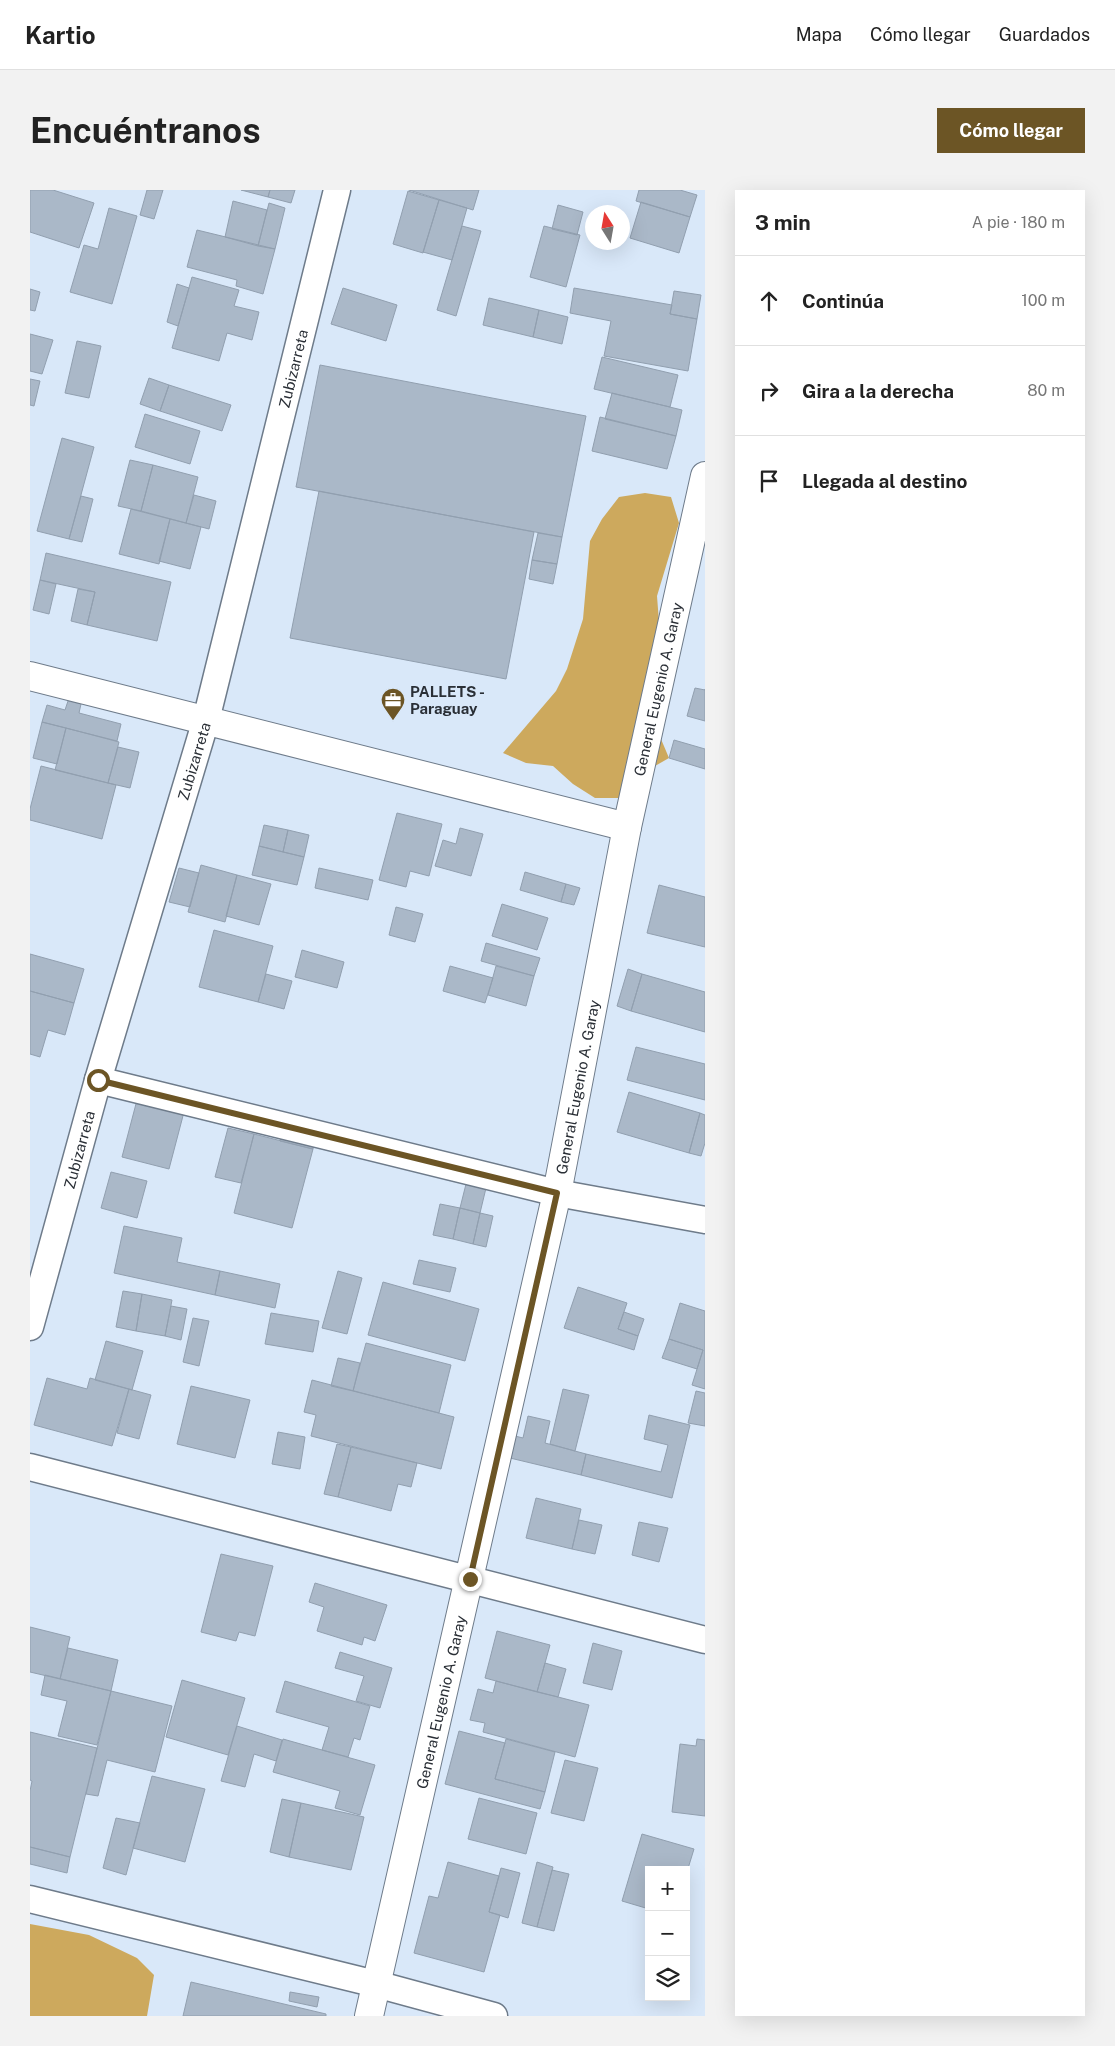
<!DOCTYPE html>
<html lang="es">
<head>
<meta charset="utf-8">
<style>
	body { margin:0; font-family:"Public Sans",sans-serif; background:#f2f2f2; color:#222 }
	.controls { position:absolute; right:15px; bottom:15px; display:grid; overflow:hidden; border-radius:0px; box-shadow:0 5px 20px #0002 }
	.controls button { width:45px; height:45px; display:grid; place-items:center; padding:0; border:0; border-bottom:1px solid #e0e0e0; background:#fff; color:#222; font:25px sans-serif }
	.compass { position:absolute; left:555px; top:15px; width:45px; height:45px; border-radius:50%; background:#fff; box-shadow:0 5px 20px #0002; rotate:349deg }
	.stop { position:absolute; width:15px; height:15px; margin:-11px; border:4px solid #6c5525; border-radius:50%; background:#fff }
	.stop.end { background:#6c5525; border-color:#fff; box-shadow:0 1px 5px #0008 }
	.list { margin:0; padding:0; list-style:none }
	h2 { display:flex; justify-content:space-between; align-items:center; height:65px; margin:0; padding:0 20px; font-size:21px }
	h2 small { font-size:16px; font-weight:400; color:#767676 }
	.list li { display:grid; grid-template-columns:32px 1fr auto; gap:15px; align-items:center; box-sizing:border-box; height:90px; padding:0 20px; border-top:1px solid #e0e0e0 }
	.list b { display:block; font-size:19px; white-space:nowrap }
	.list em { font-size:16px; font-style:normal; color:#767676 }
	.icon { flex:none; width:28px; height:28px; fill:none; stroke:currentColor; stroke-width:2; stroke-linecap:round; stroke-linejoin:round }
	.map { position:relative; flex:none; width:675px; height:1826px; overflow:hidden; border-radius:0px }
	header { display:flex; align-items:center; gap:30px; box-sizing:border-box; height:70px; padding:0 25px; background:#fff; border-bottom:1px solid #e0e0e0 }
	header strong { font-size:24px }
	nav { display:flex; gap:28px; margin-inline-start:auto; font-size:18px }
	.intro { display:flex; align-items:center; justify-content:space-between; box-sizing:border-box; height:120px; padding:0 30px }
	h1 { margin:0; font-size:35px }
	.button { padding:12px 22px; border-radius:0px; background:#6c5525; color:#fff; font-size:18px; font-weight:700 }
	main { display:flex; gap:30px; padding:0 30px }
	aside { flex:1; background:#fff; border-radius:0px; box-shadow:0 5px 20px #0002 }
	.map>svg:first-child { display:block }
</style>
</head>
<body>
<header>
<strong>Kartio</strong>
<nav><a>Mapa</a><a>Cómo llegar</a><a>Guardados</a></nav>
</header>
<div class="intro"><h1>Encuéntranos</h1><a class="button">Cómo llegar</a></div>
<main>
<div class="map">
<svg width="675" height="1826" viewBox="0 0 675 1826">
	<rect width="100%" height="100%" fill="#d9e8f9"/>
	<path fill="#cda95d" d="M 615,303 L 641,307 L 649,333 L 627,406 L 629,432 L 628,542 L 639,568 L 625,576 L 610,595 L 589,608 L 565,608 L 543,594 L 523,576 L 496,573 L 473,563 L 526,501 L 537,479 L 553,429 L 560,351 L 572,329 L 589,307 Z
		M 0,1734 L 59,1745 L 107,1768 L 124,1785 L 117,1826 L 0,1826 Z"/>
	<path fill="#aab8c8" stroke="#919faf" d="M 0,0 L 23,0 L 64,13 L 49,58 L 0,42 Z
		M 117,0 L 133,0 L 124,29 L 110,25 Z
		M 211,0 L 240,0 L 238,7 Z
		M 240,0 L 265,0 L 261,13 L 238,7 Z
		M 379,0 L 449,0 L 443,20 Z
		M 609,0 L 650,0 L 667,5 L 660,27 L 606,11 Z
		M 378,1 L 409,10 L 393,63 L 363,54 Z
		M 409,10 L 437,18 L 422,70 L 393,62 Z
		M 203,11 L 237,20 L 228,56 L 195,47 Z
		M 611,12 L 660,27 L 649,63 L 600,48 Z
		M 239,13 L 255,18 L 245,59 L 228,56 Z
		M 528,15 L 553,22 L 547,45 L 522,39 Z
		M 79,18 L 107,26 L 82,114 L 40,102 L 54,55 L 68,59 Z
		M 432,36 L 451,41 L 426,126 L 407,120 Z
		M 514,36 L 550,45 L 536,97 L 500,87 Z
		M 167,40 L 245,59 L 233,104 L 206,96 L 207,90 L 157,77 Z
		M 162,87 L 209,100 L 204,116 L 229,122 L 222,150 L 197,143 L 189,171 L 142,158 Z
		M 147,94 L 159,98 L 148,136 L 137,132 Z
		M 313,98 L 367,115 L 356,151 L 301,134 Z
		M 544,98 L 642,115 L 640,124 L 667,129 L 658,181 L 574,166 L 581,131 L 540,123 Z
		M 0,99 L 10,102 L 5,121 L 0,120 Z
		M 644,101 L 671,105 L 667,129 L 640,124 Z
		M 459,108 L 509,120 L 503,147 L 453,135 Z
		M 509,120 L 538,127 L 532,154 L 503,147 Z
		M 0,144 L 23,150 L 12,184 L 0,181 Z
		M 47,151 L 71,156 L 59,208 L 35,203 Z
		M 572,167 L 648,185 L 640,217 L 564,199 Z
		M 290,175 L 556,226 L 532,347 L 266,297 Z
		M 119,188 L 139,195 L 130,221 L 110,214 Z
		M 0,189 L 10,191 L 4,216 L 0,215 Z
		M 139,195 L 201,215 L 192,241 L 130,221 Z
		M 582,203 L 652,220 L 646,246 L 575,229 Z
		M 115,224 L 170,241 L 160,274 L 105,257 Z
		M 570,227 L 646,246 L 637,279 L 562,261 Z
		M 32,248 L 64,257 L 39,349 L 7,341 Z
		M 100,270 L 123,275 L 111,321 L 88,316 Z
		M 123,275 L 168,287 L 156,333 L 111,321 Z
		M 289,301 L 504,342 L 476,489 L 260,448 Z
		M 164,305 L 186,311 L 179,339 L 156,333 Z
		M 51,306 L 63,309 L 52,352 L 39,349 Z
		M 101,319 L 140,329 L 129,374 L 89,364 Z
		M 140,329 L 171,337 L 160,379 L 129,371 Z
		M 508,343 L 532,347 L 527,374 L 502,370 Z
		M 16,363 L 141,392 L 127,451 L 57,435 L 65,402 L 10,390 Z
		M 502,370 L 527,374 L 523,394 L 499,389 Z
		M 10,390 L 26,394 L 19,424 L 3,420 Z
		M 48,399 L 65,402 L 57,435 L 41,431 Z
		M 665,498 L 675,500 L 675,499 L 675,531 L 657,526 Z
		M 38,511 L 51,514 L 49,523 L 91,534 L 87,551 L 12,532 L 17,515 L 35,520 Z
		M 12,532 L 36,538 L 27,574 L 3,568 Z
		M 36,538 L 89,552 L 78,593 L 25,580 Z
		M 644,550 L 675,559 L 675,579 L 639,568 Z
		M 88,557 L 109,562 L 100,598 L 78,593 Z
		M 11,576 L 86,595 L 72,649 L 0,630 L 0,619 Z
		M 367,623 L 412,634 L 399,686 L 380,681 L 376,697 L 349,690 Z
		M 234,635 L 258,640 L 253,662 L 229,656 Z
		M 430,638 L 453,644 L 441,686 L 405,676 L 413,650 L 426,654 Z
		M 258,640 L 279,645 L 274,667 L 253,662 Z
		M 229,656 L 274,667 L 267,695 L 222,685 Z
		M 171,675 L 207,685 L 195,732 L 158,722 Z
		M 149,678 L 169,683 L 160,717 L 139,712 Z
		M 289,678 L 343,690 L 338,710 L 285,698 Z
		M 495,682 L 536,694 L 531,712 L 490,700 Z
		M 207,685 L 241,694 L 229,735 L 196,726 Z
		M 536,694 L 550,698 L 544,715 L 531,712 Z
		M 629,695 L 675,707 L 675,757 L 617,743 Z
		M 472,714 L 518,728 L 507,760 L 462,746 Z
		M 366,717 L 393,724 L 385,752 L 359,745 Z
		M 184,740 L 243,756 L 228,812 L 169,797 Z
		M 456,753 L 510,768 L 504,786 L 451,771 Z
		M 272,760 L 314,772 L 307,798 L 265,787 Z
		M 0,764 L 54,779 L 44,813 L 0,801 Z
		M 420,776 L 463,788 L 455,813 L 413,801 Z
		M 466,776 L 504,786 L 496,816 L 458,805 Z
		M 598,779 L 612,784 L 601,821 L 587,816 Z
		M 236,784 L 262,791 L 254,819 L 228,812 Z
		M 612,784 L 675,802 L 675,842 L 601,821 Z
		M 0,801 L 44,813 L 35,845 L 18,840 L 10,867 L 0,864 Z
		M 606,857 L 675,874 L 675,910 L 597,890 Z
		M 599,902 L 670,923 L 659,963 L 587,942 Z
		M 107,910 L 154,922 L 139,979 L 92,967 Z
		M 670,923 L 675,925 L 675,953 L 671,966 L 659,963 Z
		M 198,938 L 224,944 L 211,993 L 185,987 Z
		M 253,938 L 286,946 L 283,959 L 250,951 Z
		M 224,944 L 283,959 L 262,1038 L 204,1023 Z
		M 81,982 L 117,991 L 107,1028 L 71,1018 Z
		M 436,994 L 456,998 L 450,1023 L 430,1018 Z
		M 410,1014 L 430,1018 L 423,1049 L 403,1045 Z
		M 430,1018 L 450,1023 L 443,1054 L 423,1049 Z
		M 450,1023 L 463,1026 L 456,1057 L 443,1054 Z
		M 94,1036 L 152,1048 L 147,1072 L 190,1081 L 185,1105 L 84,1083 Z
		M 389,1070 L 426,1078 L 420,1102 L 383,1094 Z
		M 190,1081 L 250,1094 L 245,1118 L 185,1105 Z
		M 308,1081 L 332,1088 L 317,1144 L 292,1138 Z
		M 353,1092 L 449,1119 L 435,1171 L 338,1145 Z
		M 548,1097 L 597,1113 L 588,1139 L 608,1146 L 604,1160 L 534,1138 Z
		M 93,1101 L 112,1104 L 106,1141 L 86,1137 Z
		M 112,1104 L 142,1110 L 135,1146 L 106,1141 Z
		M 650,1113 L 675,1121 L 675,1199 L 662,1195 L 673,1160 L 639,1149 Z
		M 141,1116 L 157,1119 L 151,1150 L 135,1146 Z
		M 594,1122 L 614,1129 L 608,1146 L 588,1139 Z
		M 241,1123 L 289,1131 L 283,1162 L 235,1154 Z
		M 163,1128 L 179,1131 L 169,1176 L 153,1172 Z
		M 639,1149 L 673,1160 L 667,1179 L 632,1168 Z
		M 76,1151 L 113,1161 L 102,1200 L 65,1190 Z
		M 336,1153 L 421,1175 L 409,1223 L 323,1201 Z
		M 308,1168 L 330,1173 L 323,1201 L 301,1196 Z
		M 17,1188 L 57,1199 L 60,1188 L 99,1199 L 82,1256 L 4,1235 Z
		M 282,1190 L 424,1227 L 411,1279 L 281,1246 L 286,1225 L 274,1222 Z
		M 161,1196 L 220,1210 L 205,1268 L 147,1254 Z
		M 99,1199 L 121,1205 L 109,1249 L 87,1243 Z
		M 533,1199 L 559,1205 L 545,1261 L 520,1254 Z
		M 666,1201 L 675,1203 L 675,1236 L 658,1233 Z
		M 619,1225 L 660,1235 L 642,1308 L 551,1285 L 556,1264 L 631,1282 L 638,1255 L 614,1249 Z
		M 498,1226 L 520,1231 L 515,1253 L 556,1264 L 551,1285 L 480,1268 L 485,1246 L 493,1248 Z
		M 248,1242 L 275,1247 L 270,1279 L 242,1274 Z
		M 307,1254 L 321,1257 L 308,1307 L 294,1304 Z
		M 321,1257 L 387,1273 L 381,1297 L 368,1294 L 361,1321 L 308,1307 Z
		M 506,1308 L 551,1319 L 542,1359 L 496,1348 Z
		M 549,1330 L 572,1335 L 565,1364 L 542,1359 Z
		M 609,1332 L 638,1338 L 629,1372 L 602,1365 Z
		M 191,1364 L 243,1376 L 225,1446 L 209,1442 L 206,1451 L 171,1442 Z
		M 285,1393 L 357,1415 L 345,1451 L 334,1447 L 332,1455 L 287,1441 L 294,1417 L 279,1412 Z
		M 0,1437 L 40,1447 L 30,1489 L 0,1482 Z
		M 467,1441 L 520,1455 L 507,1502 L 455,1488 Z
		M 563,1453 L 592,1461 L 582,1500 L 553,1493 Z
		M 38,1458 L 88,1470 L 81,1501 L 30,1489 Z
		M 310,1462 L 362,1478 L 350,1518 L 326,1511 L 334,1486 L 305,1478 Z
		M 515,1473 L 536,1479 L 528,1507 L 507,1502 Z
		M 15,1485 L 81,1501 L 67,1555 L 28,1546 L 37,1511 L 11,1505 Z
		M 152,1490 L 215,1508 L 198,1565 L 136,1547 Z
		M 255,1491 L 340,1516 L 330,1550 L 324,1548 L 318,1567 L 292,1560 L 299,1537 L 246,1522 Z
		M 466,1491 L 559,1515 L 545,1567 L 453,1542 L 455,1533 L 440,1530 L 448,1499 L 463,1503 Z
		M 81,1501 L 142,1516 L 125,1582 L 77,1570 L 68,1606 L 56,1604 Z
		M 207,1536 L 252,1550 L 246,1571 L 224,1564 L 215,1597 L 191,1591 Z
		M 429,1541 L 475,1553 L 465,1589 L 515,1602 L 510,1619 L 415,1594 Z
		M 0,1542 L 67,1558 L 40,1667 L 0,1657 L 0,1601 L 2,1591 L 0,1590 Z
		M 253,1549 L 345,1575 L 330,1625 L 305,1618 L 310,1601 L 243,1582 Z
		M 476,1549 L 525,1562 L 515,1602 L 465,1589 Z
		M 667,1549 L 675,1550 L 675,1626 L 642,1622 L 650,1554 L 666,1556 Z
		M 535,1570 L 568,1578 L 554,1631 L 521,1623 Z
		M 122,1586 L 175,1599 L 155,1672 L 103,1658 Z
		M 449,1608 L 507,1623 L 496,1664 L 438,1649 Z
		M 252,1609 L 271,1613 L 259,1667 L 240,1662 Z
		M 271,1613 L 334,1627 L 321,1680 L 259,1667 Z
		M 86,1628 L 110,1633 L 96,1685 L 73,1678 Z
		M 612,1644 L 664,1659 L 656,1685 L 656,1680 L 619,1680 L 619,1719 L 592,1711 Z
		M 0,1657 L 40,1667 L 37,1683 L 0,1674 Z
		M 418,1672 L 469,1686 L 459,1722 L 470,1725 L 454,1782 L 384,1763 L 399,1706 L 408,1708 Z
		M 507,1672 L 523,1677 L 507,1737 L 492,1733 Z
		M 471,1678 L 490,1683 L 478,1728 L 459,1722 Z
		M 522,1680 L 539,1684 L 524,1741 L 507,1737 Z
		M 161,1792 L 296,1824 L 296,1826 L 153,1826 Z
		M 260,1802 L 289,1807 L 287,1817 L 259,1811 Z"/>
	<g fill="none" stroke-linecap="round" stroke-linejoin="round">
		<defs>
			<g id="street">
				<path d="M 68,890 L 527,1003 L 675,1030"/>
				<path id="s1" d="M 0,1137 L 68,890 L 176,530 L 307,0"/>
				<path d="M 0,1277 L 675,1450"/>
				<path d="M 0,1709 L 346,1794 L 464,1826"/>
			</g>
			<g id="secondary">
				<path d="M 0,486 L 597,637"/>
				<path id="s2" d="M 339,1826 L 527,1003 L 597,637 L 675,286"/>
			</g>
		</defs>
		<use href="#street" stroke="#6e7b8a" stroke-width="29"/>
		<use href="#secondary" stroke="#6e7b8a" stroke-width="30"/>
		<use href="#street" stroke="#fff" stroke-width="26"/>
		<use href="#secondary" stroke="#fff" stroke-width="28"/>
	</g>
	<g fill="none" stroke-linecap="round" stroke-linejoin="round">
		<path stroke="#6c5525" stroke-width="6" d="M 68,890 L 527,1003 L 440,1389"/>
	</g>
	<defs>
		<symbol id="office-pin" viewBox="-11 -11 22 30"><path d="M0 17L-7.5 6A9.5 9.5 0 1 1 7.5 6Z" fill="#6c5525" stroke="#d9e8f9"/><path d="M-6-3h4V-5.5h4V-3h4V5H-6ZM-1-4.5V-3h2v-1.5ZM-6 0V1H6V0Z" fill="#fff"/></symbol>
	</defs>
	<g fill-rule="evenodd">
		<use href="#office-pin" x="349" y="496" width="28" height="38"/>
	</g>
	<g text-anchor="middle" dominant-baseline="central" stroke-width="4.5" stroke-linejoin="round" paint-order="stroke">
		<g font-size="15" fill="#2a2f36" stroke="#d9e8f9">
			<text stroke="none"><textPath href="#s1" startOffset="994">Zubizarreta</textPath></text>
			<text stroke="none"><textPath href="#s2" startOffset="1358">General Eugenio A. Garay</textPath></text>
			<text stroke="none"><textPath href="#s1" startOffset="589">Zubizarreta</textPath></text>
			<text stroke="none"><textPath href="#s2" startOffset="952">General Eugenio A. Garay</textPath></text>
			<text stroke="none"><textPath href="#s1" startOffset="184">Zubizarreta</textPath></text>
			<text stroke="none"><textPath href="#s2" startOffset="322">General Eugenio A. Garay</textPath></text>
		</g>
		<g font-size="15" font-weight="bold" fill="#2a2f36" stroke="#d9e8f9" text-anchor="start">
			<text x="380" y="501">PALLETS -<tspan x="380" dy="17">Paraguay</tspan></text>
		</g>
	</g>
</svg>
<div class="controls">
<button>+</button>
<button>−</button>
<button><svg class="icon" aria-label="layers" viewBox="0 0 24 24"><path d="M12 4l9 5-9 5-9-5zM3 14l9 5 9-5"/></svg></button>
</div>
<svg class="compass" viewBox="-18 -18 36 36"><path d="M0-13l5 13h-10z" fill="#e53935"/><path d="M0 13l5-13h-10z" fill="#767676"/></svg>
<div class="stop" style="left:68px;top:890px"></div>
<div class="stop end" style="left:440px;top:1389px"></div>
</div>
<aside>
<h2>3 min<small>A pie · 180 m</small></h2>
<ul class="list">
<li><svg class="icon" aria-label="ahead" viewBox="0 0 24 24"><path d="M12 20V5M6 11l6-6 6 6"/></svg><div><b>Continúa</b></div><em>100 m</em></li>
<li><svg class="icon" aria-label="right" viewBox="0 0 24 24"><path d="M7 20v-9h11M14 6l5 5-5 5"/></svg><div><b>Gira a la derecha</b></div><em>80 m</em></li>
<li><svg class="icon" aria-label="arrive" viewBox="0 0 24 24"><path d="M6 21V4h12l-3 4 3 4H6"/></svg><div><b>Llegada al destino</b></div></li>
</ul>
</aside>
</main>
</body>
</html>
